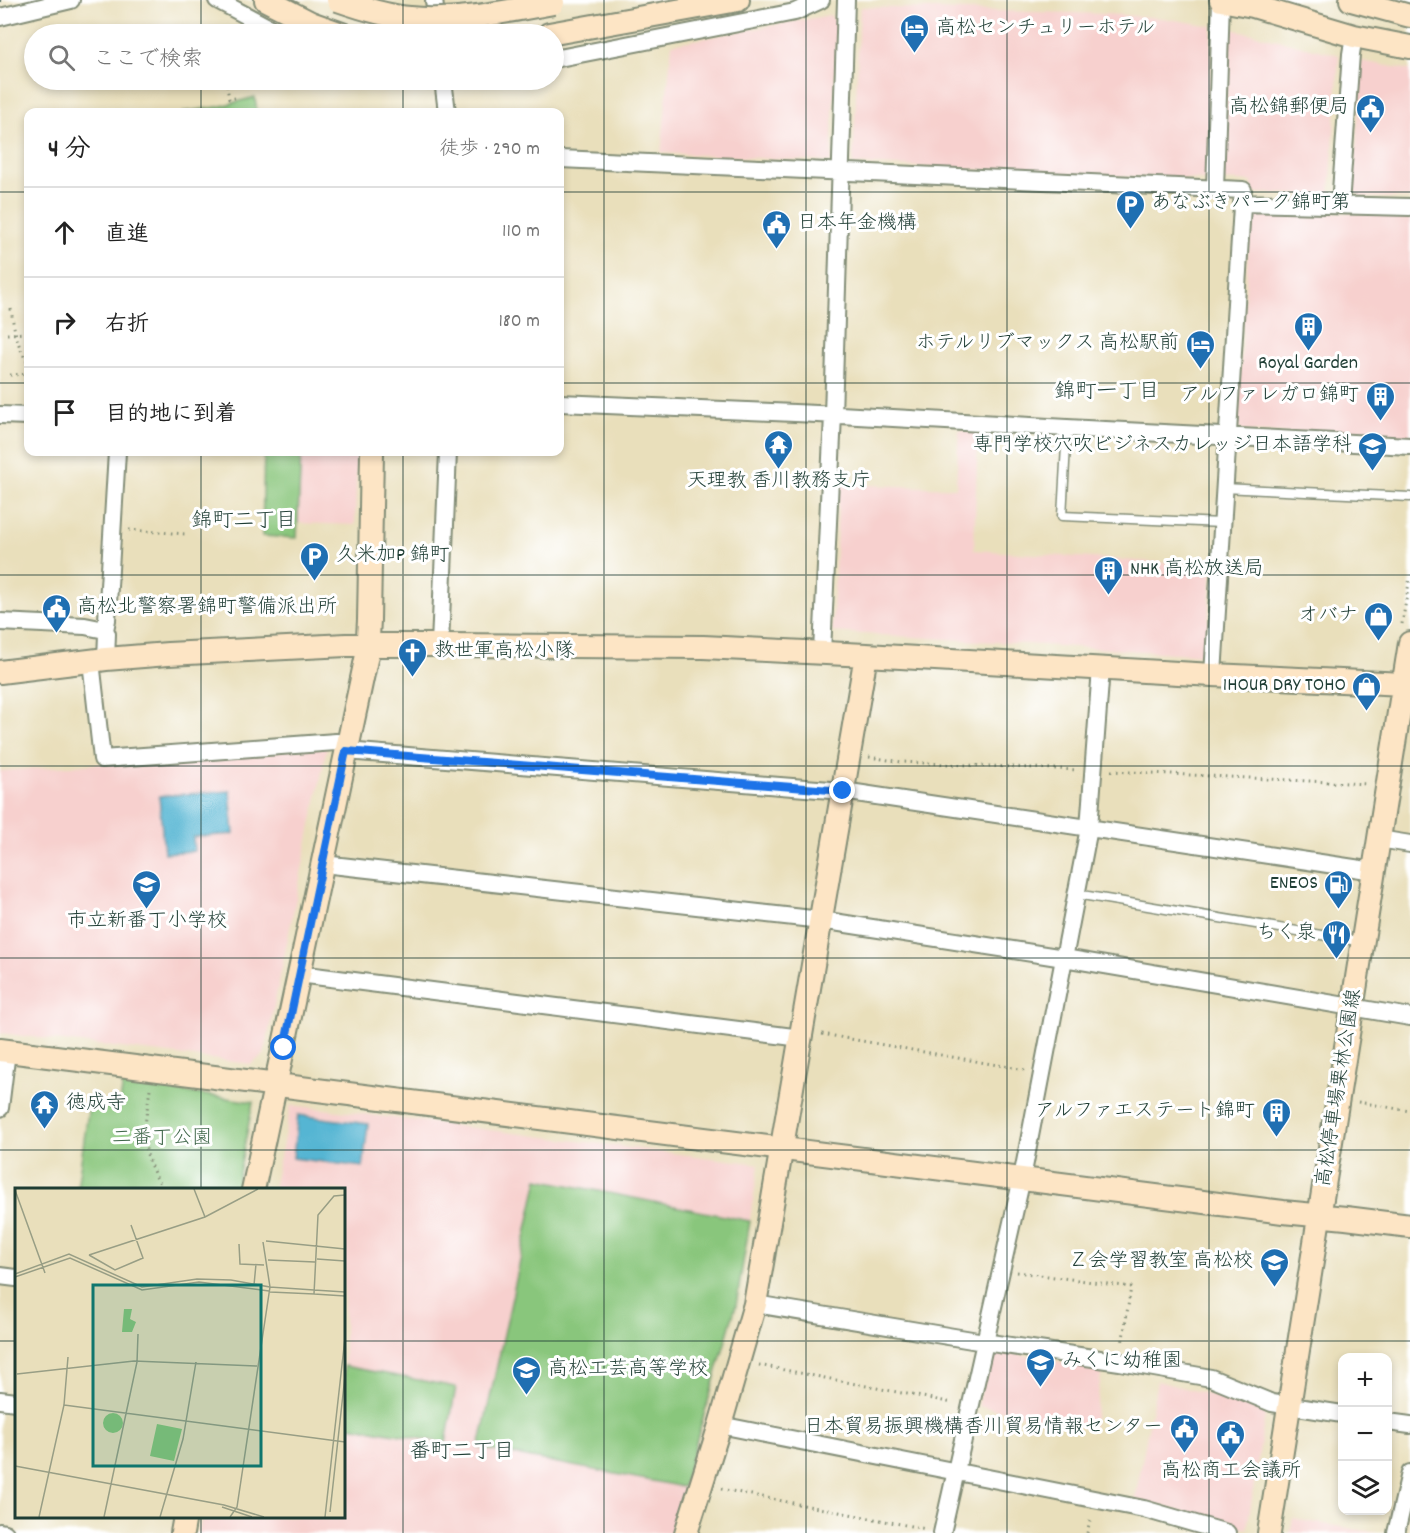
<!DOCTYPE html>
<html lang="ja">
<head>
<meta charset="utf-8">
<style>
	body { margin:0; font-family:Dekko,"Klee One",sans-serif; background:#f6f6f6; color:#222 }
	.controls { position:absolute; right:18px; bottom:18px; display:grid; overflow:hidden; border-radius:12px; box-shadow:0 3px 9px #0003 }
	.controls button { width:54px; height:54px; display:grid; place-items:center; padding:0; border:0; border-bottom:2px solid #e0e0e0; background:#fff; color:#222; font:30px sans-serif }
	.stop { position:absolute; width:18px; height:18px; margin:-14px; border:4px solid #1a73e8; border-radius:50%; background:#fff }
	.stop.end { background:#1a73e8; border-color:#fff; box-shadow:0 2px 6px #0008 }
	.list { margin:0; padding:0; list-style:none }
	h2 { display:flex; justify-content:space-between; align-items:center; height:78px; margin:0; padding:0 24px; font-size:26px }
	h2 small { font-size:20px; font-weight:400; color:#767676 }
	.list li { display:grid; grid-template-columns:39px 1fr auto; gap:18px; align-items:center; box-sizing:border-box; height:90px; padding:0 24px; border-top:2px solid #e0e0e0 }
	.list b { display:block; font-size:22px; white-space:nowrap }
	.list em { font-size:20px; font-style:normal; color:#767676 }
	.icon { flex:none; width:33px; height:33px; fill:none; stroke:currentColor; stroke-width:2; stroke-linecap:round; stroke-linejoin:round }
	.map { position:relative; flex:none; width:1410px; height:1533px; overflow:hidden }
	.search { position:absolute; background:#fff; box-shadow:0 3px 9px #0003; left:24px; top:24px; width:540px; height:66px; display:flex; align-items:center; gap:15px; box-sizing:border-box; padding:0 21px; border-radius:33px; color:#767676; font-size:22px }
	.panel { position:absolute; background:#fff; box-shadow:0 3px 9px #0003; left:24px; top:108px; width:540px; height:348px; border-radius:12px }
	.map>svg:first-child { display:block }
</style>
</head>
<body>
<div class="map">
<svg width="1410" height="1533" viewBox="0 0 1410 1533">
	<rect width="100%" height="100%" fill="#fff"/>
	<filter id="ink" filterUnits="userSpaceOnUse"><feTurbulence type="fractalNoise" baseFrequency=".0167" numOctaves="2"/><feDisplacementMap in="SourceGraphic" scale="12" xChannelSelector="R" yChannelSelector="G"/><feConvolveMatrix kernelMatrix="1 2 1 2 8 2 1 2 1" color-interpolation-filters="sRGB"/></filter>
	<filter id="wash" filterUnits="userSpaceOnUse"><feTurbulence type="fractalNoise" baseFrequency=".008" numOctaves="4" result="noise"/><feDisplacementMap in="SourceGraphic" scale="24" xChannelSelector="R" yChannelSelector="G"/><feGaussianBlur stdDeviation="1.35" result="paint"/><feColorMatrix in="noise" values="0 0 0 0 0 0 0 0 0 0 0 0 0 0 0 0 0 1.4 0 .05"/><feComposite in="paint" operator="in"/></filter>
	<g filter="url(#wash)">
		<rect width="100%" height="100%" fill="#e9dfbb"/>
		<path fill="#f7d0ce" d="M 860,7 L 1107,14 L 1162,18 L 1212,26 L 1208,180 L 853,164 Z
			M 830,15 L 837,23 L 831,162 L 661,153 L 672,44 Z
			M 1228,28 L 1339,55 L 1330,195 L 1252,193 L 1252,182 L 1223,180 Z
			M 1361,61 L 1410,70 L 1410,198 L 1360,197 L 1354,190 Z
			M 1257,211 L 1410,215 L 1410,439 L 1242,431 L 1237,424 L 1250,219 Z
			M 959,430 L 978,431 L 974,550 L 1212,566 L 1206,655 L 832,632 L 839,484 L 956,488 Z
			M 301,452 L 357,452 L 355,525 L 297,523 Z
			M 327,747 L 264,1055 L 251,1064 L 0,1033 L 0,771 Z
			M 291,1105 L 759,1164 L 736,1305 L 672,1533 L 198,1533 L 202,1517 L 344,1516 L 344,1190 L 273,1189 Z
			M 997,1351 L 1102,1369 L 1093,1429 L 978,1406 L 990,1356 Z
			M 1157,1381 L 1266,1409 L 1247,1529 L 1135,1499 Z
			M 1293,1519 L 1378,1533 L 1290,1533 Z"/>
		<path fill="#89c67b" stroke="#548258" stroke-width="1.5" d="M 255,97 L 257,112 L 183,112 L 218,107 Z
			M 264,452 L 301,452 L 297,538 L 262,536 Z
			M 123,1083 L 253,1102 L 236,1189 L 77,1189 L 89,1105 L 119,1109 Z
			M 538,1179 L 750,1221 L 736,1305 L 683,1487 L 479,1448 Z
			M 344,1366 L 456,1387 L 446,1443 L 344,1425 Z"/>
		<path fill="#55b5d3" stroke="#3a7984" stroke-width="1.5" d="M 230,791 L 234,834 L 193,837 L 194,851 L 164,853 L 159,796 Z
			M 298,1115 L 368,1124 L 363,1167 L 293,1158 Z"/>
	</g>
	<g filter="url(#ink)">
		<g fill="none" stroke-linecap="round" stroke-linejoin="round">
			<defs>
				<path id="lane" d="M 1067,428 L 1062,516 L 1222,523
					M 1224,488 L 1410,497
					M 1076,894 L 1363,942"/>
				<path id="street" d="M 217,0 L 281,34
					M 434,0 L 438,34
					M 0,17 L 71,0
					M 554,59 L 795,12 L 821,0
					M 443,80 L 447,112
					M 560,159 L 1243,190 L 1213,675
					M 1215,189 L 1221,0
					M 1242,203 L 1410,207
					M 1340,205 L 1351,54 L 1354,36
					M 560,403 L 840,415 L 1067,428 L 1410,446
					M 0,415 L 28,416
					M 0,622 L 85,626 L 105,630 L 107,634 L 106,659
					M 105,630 L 107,620 L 117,452
					M 440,645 L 448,452
					M 822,652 L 833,415 L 846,0
					M 91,661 L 102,759 L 336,742 L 348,744
					M 346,751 L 843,791 L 1374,871
					M 1379,839 L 1410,844
					M 323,864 L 821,920 L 1064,958 L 1410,1017
					M 299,974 L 801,1038
					M 0,1108 L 7,1051
					M 0,1276 L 16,1278
					M 755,1304 L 984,1342 L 1120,1362 L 1211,1378 L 1272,1403 L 1342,1414
					M 0,1400 L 16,1402
					M 1388,1422 L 1410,1425
					M 720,1425 L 1144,1509 L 1227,1533
					M 0,1532 L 5,1533
					M 942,1533 L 1022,1178 L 1089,828 L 1101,668
					M 1396,1533 L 1410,1473"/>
				<path id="secondary" d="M 266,0 L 311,23 L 342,34
					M 1221,0 L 1253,6 L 1354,36 L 1410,47
					M 1351,0 L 1410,16
					M 549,34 L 738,0
					M 0,672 L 106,659 L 168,654 L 346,645 L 440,645 L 703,647 L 866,655 L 1213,675 L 1404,684
					M 0,1050 C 428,1104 856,1156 1283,1212 L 1346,1218 L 1410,1226
					M 253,1190 L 367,655 L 369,620 L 372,452
					M 182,1533 L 185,1516
					M 686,1533 L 720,1425 L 755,1304 L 866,655
					M 1269,1533 L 1410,643"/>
			</defs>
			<use href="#lane" stroke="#848e78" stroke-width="11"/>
			<use href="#street" stroke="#848e78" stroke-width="20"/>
			<use href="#secondary" stroke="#848e78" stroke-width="26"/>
			<path stroke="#848e78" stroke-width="3" stroke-dasharray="1.5 4.5" stroke-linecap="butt" d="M 226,80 L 229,99 L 235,98
				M 397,80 L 428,82
				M 11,309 C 14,330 17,345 28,363
				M 7,334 L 28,333
				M 10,375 L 28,374
				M 129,530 L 186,534
				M 1402,624 L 1410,577
				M 869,757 L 902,762 L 1077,770
				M 1111,771 L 1368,784
				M 822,1034 L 1026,1070
				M 150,1089 C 144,1132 138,1151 164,1190
				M 1358,1102 L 1410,1111
				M 1017,1272 L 1131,1287 L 1122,1345
				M 759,1365 L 953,1403
				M 721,1489 L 926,1529
				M 1087,1533 L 1091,1516"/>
			<use href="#lane" stroke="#fff" stroke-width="8"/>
			<use href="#street" stroke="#fff" stroke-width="16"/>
			<use href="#secondary" stroke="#fde5c5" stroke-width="22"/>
			<path stroke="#1f3d34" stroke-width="4.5" stroke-dasharray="9 4.5" stroke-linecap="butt" d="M 0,0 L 1,0"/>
			<defs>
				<path id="secondary-bridge" d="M 338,0 C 361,8 386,16 410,18 C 455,23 508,11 553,3"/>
			</defs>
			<use href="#secondary-bridge" stroke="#848e78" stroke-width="26" stroke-linecap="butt"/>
			<use href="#secondary-bridge" stroke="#fde5c5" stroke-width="22"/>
		</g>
	</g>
	<g fill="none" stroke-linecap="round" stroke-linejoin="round" filter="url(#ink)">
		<path stroke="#1a73e8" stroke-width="8" d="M 284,1048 L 346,751 L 843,791"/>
	</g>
	<path fill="none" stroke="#1f3d34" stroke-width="1.5" stroke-opacity="0.55" d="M 201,0 L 201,34M 403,0 L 403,34M 604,0 L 604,1533M 806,0 L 806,1533M 1007,0 L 1007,1533M 1209,0 L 1209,1533M 201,80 L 201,112M 403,80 L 403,112M 0,192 L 28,192M 560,192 L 1410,192M 0,383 L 28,383M 560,383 L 1410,383M 201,452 L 201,1190M 403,452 L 403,1533M 0,575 L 1410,575M 0,766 L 1410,766M 0,958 L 1410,958M 0,1150 L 1410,1150M 0,1341 L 16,1341M 344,1341 L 1410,1341M 201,1516 L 201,1533"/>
	<defs>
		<symbol id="hotel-pin" viewBox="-11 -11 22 30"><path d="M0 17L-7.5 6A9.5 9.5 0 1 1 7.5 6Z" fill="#1f6fb2" stroke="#fff"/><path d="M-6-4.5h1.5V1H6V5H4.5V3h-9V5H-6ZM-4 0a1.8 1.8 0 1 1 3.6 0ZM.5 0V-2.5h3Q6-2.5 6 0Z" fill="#fff"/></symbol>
		<symbol id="civic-pin" viewBox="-11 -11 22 30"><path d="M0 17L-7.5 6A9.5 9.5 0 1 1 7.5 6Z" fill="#1f6fb2" stroke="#fff"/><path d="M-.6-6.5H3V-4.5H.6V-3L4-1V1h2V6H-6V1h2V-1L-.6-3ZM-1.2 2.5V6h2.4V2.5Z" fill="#fff"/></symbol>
		<symbol id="parking-pin" viewBox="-11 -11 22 30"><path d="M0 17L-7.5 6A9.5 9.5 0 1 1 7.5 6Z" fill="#1f6fb2" stroke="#fff"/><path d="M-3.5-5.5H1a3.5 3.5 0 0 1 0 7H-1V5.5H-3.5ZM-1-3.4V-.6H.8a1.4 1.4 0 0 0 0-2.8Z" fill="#fff"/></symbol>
		<symbol id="building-pin" viewBox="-11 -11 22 30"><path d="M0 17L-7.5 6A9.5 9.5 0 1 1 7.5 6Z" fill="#1f6fb2" stroke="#fff"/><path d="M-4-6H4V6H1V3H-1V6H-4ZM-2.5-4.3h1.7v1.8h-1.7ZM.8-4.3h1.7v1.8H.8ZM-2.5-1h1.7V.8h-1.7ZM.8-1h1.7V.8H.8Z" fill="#fff"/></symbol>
		<symbol id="temple-pin" viewBox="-11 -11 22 30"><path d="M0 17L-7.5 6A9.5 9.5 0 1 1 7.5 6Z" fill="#1f6fb2" stroke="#fff"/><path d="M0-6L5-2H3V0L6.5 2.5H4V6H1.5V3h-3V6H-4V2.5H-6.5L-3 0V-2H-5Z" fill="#fff"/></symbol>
		<symbol id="university-pin" viewBox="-11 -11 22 30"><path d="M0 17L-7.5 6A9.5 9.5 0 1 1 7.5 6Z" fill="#1f6fb2" stroke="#fff"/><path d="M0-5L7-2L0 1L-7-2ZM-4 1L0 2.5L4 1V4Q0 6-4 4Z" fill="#fff"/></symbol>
		<symbol id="shop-pin" viewBox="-11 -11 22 30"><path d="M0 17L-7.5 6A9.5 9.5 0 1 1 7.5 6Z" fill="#1f6fb2" stroke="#fff"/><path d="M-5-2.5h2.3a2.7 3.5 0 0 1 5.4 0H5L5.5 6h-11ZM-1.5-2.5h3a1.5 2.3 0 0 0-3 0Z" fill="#fff"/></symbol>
		<symbol id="church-pin" viewBox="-11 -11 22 30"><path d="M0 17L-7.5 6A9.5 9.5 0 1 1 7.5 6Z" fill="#1f6fb2" stroke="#fff"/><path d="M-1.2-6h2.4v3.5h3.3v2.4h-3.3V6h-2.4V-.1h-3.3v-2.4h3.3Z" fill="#fff"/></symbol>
		<symbol id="school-pin" viewBox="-11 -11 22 30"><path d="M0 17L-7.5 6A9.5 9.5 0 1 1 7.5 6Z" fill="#1f6fb2" stroke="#fff"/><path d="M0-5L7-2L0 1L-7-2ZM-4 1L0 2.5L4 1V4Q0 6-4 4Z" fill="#fff"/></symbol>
		<symbol id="fuel-pin" viewBox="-11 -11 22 30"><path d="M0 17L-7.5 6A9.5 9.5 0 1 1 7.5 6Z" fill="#1f6fb2" stroke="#fff"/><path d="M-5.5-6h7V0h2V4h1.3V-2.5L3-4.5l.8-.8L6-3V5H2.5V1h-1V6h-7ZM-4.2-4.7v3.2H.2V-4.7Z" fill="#fff"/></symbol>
		<symbol id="restaurant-pin" viewBox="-11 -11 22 30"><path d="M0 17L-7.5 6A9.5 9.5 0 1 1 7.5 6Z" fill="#1f6fb2" stroke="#fff"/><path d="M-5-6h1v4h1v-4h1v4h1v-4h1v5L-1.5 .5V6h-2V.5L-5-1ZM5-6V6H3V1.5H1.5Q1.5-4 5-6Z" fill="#fff"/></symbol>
	</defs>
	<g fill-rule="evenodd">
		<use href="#hotel-pin" x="898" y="12" width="33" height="45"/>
		<use href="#civic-pin" x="1354" y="92" width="33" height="45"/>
		<use href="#parking-pin" x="1114" y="188" width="33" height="45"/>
		<use href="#civic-pin" x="760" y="208" width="33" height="45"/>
		<use href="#building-pin" x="1292" y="310" width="33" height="45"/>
		<use href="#hotel-pin" x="1184" y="328" width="33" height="45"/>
		<use href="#building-pin" x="1364" y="380" width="33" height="45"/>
		<use href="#temple-pin" x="762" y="428" width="33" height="45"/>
		<use href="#university-pin" x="1356" y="430" width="33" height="45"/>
		<use href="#parking-pin" x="298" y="540" width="33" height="45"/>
		<use href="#building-pin" x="1092" y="554" width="33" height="45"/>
		<use href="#civic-pin" x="40" y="592" width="33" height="45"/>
		<use href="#shop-pin" x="1362" y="600" width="33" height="45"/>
		<use href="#church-pin" x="396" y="636" width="33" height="45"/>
		<use href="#shop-pin" x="1350" y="670" width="33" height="45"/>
		<use href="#school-pin" x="130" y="868" width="33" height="45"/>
		<use href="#fuel-pin" x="1322" y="868" width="33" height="45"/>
		<use href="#restaurant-pin" x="1320" y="918" width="33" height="45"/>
		<use href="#temple-pin" x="28" y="1088" width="33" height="45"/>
		<use href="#building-pin" x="1260" y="1096" width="33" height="45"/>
		<use href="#school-pin" x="1258" y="1246" width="33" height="45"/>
		<use href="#school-pin" x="1024" y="1346" width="33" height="45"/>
		<use href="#school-pin" x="510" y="1354" width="33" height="45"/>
		<use href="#civic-pin" x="1168" y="1412" width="33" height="45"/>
		<use href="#civic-pin" x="1214" y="1418" width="33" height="45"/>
	</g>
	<g text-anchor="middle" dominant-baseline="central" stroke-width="6" stroke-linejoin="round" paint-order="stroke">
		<g font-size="20" fill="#1f3d34" stroke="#fff" text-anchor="end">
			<text x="936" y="29" text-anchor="start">高松センチュリーホテル</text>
			<text x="1349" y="108">高松錦郵便局</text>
			<text x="1151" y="204" text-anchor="start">あなぶきパーク錦町第</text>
			<text x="797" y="224" text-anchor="start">日本年金機構</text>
			<text x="1179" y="344">ホテルリブマックス 高松駅前</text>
			<text x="1308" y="364" text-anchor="middle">Royal Garden</text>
			<text x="1359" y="396">アルファレガロ錦町</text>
			<text x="1352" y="446">専門学校穴吹ビジネスカレッジ日本語学科</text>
			<text x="779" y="482" text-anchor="middle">天理教 香川教務支庁</text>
			<text x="336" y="556" text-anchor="start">久米加P 錦町</text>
			<text x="1130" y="570" text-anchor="start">NHK 高松放送局</text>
			<text x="77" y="608" text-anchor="start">高松北警察署錦町警備派出所</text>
			<text x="1358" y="616">オバナ</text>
			<text x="434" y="652" text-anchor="start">救世軍高松小隊</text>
			<text x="1346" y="686">1HOUR DRY TOHO</text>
			<text x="1318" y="884">ENEOS</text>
			<text x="147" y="922" text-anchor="middle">市立新番丁小学校</text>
			<text x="1316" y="934">ちく泉</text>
			<text x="66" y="1104" text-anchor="start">徳成寺</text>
			<text x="1255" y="1112">アルファエステート錦町</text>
			<text x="1253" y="1262">Ｚ会学習教室 高松校</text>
			<text x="1062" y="1362" text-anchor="start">みくに幼稚園</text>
			<text x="548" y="1370" text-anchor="start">高松工芸高等学校</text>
			<text x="1163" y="1428">日本貿易振興機構香川貿易情報センター</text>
			<text x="1231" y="1472" text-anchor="middle">高松商工会議所</text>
		</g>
		<g font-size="20" fill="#1f3d34" stroke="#fff">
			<text transform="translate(1340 1088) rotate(-81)">高松停車場栗林公園線</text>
		</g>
		<g font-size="20" fill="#3f6649" stroke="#fff">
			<text x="162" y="1139">二番丁公園</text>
		</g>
		<g font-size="21" fill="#1f3d34" stroke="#fff">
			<text x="1107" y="393">錦町一丁目</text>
			<text x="244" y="522">錦町二丁目</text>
			<text x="462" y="1453">番町二丁目</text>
		</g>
	</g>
	<g transform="translate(15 1188)">
		<rect width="330" height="330" fill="#e9dfbb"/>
		<path d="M 109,121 L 117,121 L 115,131 L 121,134 L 117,144 L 107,144 ZM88 235a10 10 0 1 1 20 0a10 10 0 1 1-20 0ZM 142,236 L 167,241 L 159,273 L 135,268 Z" fill="#89c67b"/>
		<path fill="none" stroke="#989e85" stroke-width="1.5" d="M 179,1 L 190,29M 0,2 L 30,85M 251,53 L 330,61M 224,56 L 225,76 L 249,77M 74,67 L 190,29 L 243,1M 74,67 L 100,82 L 128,70 L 116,37M 302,71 L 330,73M 253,72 L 300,74M 0,86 L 54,66 L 127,99 L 182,91 L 216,92 L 255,99 L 248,54M 0,89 L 55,70 L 127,102 L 184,94 L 254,103M 239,97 L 241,76M 299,102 L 330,104M 255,104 L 299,106 L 303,27 L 319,8 L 330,7M 299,106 L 330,108M 2,186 L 119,173 L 242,178M 49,217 L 330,254M 0,278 L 209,317 L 249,329M 207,319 L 237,329M 315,324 L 330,188M 24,329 L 49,217 L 53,169M 89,329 L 122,174 L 123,146M 145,329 L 168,251 L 181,174M 215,329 L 222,319 L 255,99 L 299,102M 310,329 L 330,150"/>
		<path fill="#0f766e" fill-opacity="0.15" stroke="#0f766e" stroke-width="3" d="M 78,97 L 246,97 L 246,278 L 78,278 Z"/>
		<rect width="330" height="330" fill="none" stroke="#1f3d34" stroke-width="3"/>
	</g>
</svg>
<div class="controls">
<button>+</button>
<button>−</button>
<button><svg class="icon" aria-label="layers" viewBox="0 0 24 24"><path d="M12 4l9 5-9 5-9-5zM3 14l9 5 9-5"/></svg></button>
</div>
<div class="stop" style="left:284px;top:1048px"></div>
<div class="stop end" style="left:843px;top:791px"></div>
<div class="search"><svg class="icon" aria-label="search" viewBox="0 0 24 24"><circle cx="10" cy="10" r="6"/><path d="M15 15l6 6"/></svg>ここで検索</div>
<section class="panel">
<h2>4 分<small>徒歩 · 290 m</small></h2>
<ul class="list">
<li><svg class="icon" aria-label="ahead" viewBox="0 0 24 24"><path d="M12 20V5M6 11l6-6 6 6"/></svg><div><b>直進</b></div><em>110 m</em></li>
<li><svg class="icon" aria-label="right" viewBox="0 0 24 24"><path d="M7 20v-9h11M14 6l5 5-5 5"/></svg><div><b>右折</b></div><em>180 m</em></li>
<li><svg class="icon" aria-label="arrive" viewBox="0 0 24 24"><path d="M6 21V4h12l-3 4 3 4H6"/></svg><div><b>目的地に到着</b></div></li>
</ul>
</section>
</div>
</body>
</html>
